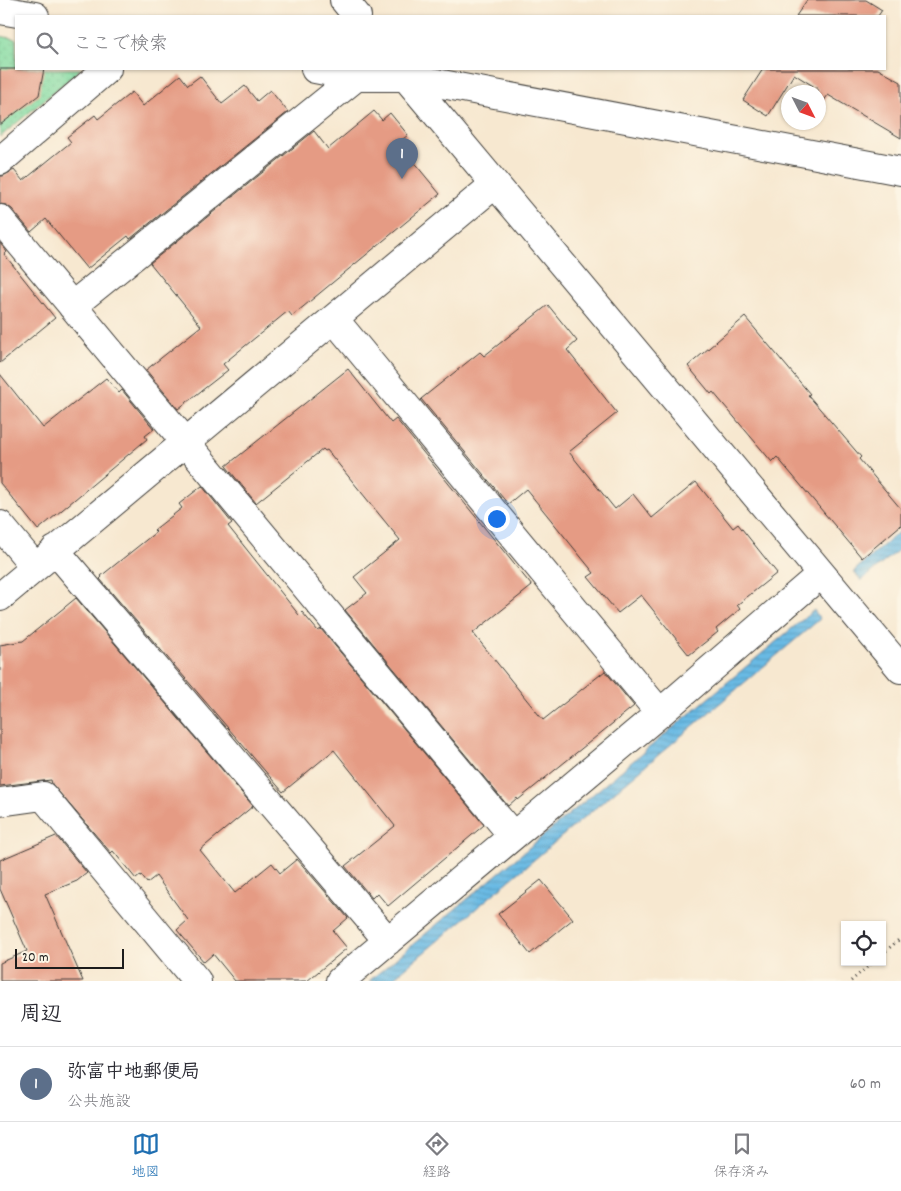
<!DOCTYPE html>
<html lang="ja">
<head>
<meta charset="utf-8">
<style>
	body { margin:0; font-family:Dekko,"Klee One",sans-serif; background:#f2f2f3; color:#2b2b33 }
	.controls { position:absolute; right:15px; bottom:15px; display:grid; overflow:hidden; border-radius:0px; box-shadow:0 1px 4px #0004 }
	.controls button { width:45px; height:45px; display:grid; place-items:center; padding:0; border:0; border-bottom:1px solid #e1e1e2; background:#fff; color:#2b2b33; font:25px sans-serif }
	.compass { position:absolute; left:781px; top:85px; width:45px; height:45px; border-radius:50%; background:#fff; box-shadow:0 1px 4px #0004; rotate:132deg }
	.scale { position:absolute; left:15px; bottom:12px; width:109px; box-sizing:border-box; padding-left:5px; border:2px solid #1c1c1c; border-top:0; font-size:14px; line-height:18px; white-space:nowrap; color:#1c1c1c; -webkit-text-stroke:4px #fcf5e5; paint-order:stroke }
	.you { position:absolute; left:496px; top:518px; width:18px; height:18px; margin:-12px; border:4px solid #fff; border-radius:50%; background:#1a73e8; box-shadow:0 0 0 8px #1a73e833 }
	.badge { display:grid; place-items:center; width:32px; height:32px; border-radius:50%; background:#1f6fb2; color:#fff; font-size:16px; font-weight:700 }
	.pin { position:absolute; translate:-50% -41px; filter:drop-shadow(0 1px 2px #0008) }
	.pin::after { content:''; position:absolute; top:26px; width:18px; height:15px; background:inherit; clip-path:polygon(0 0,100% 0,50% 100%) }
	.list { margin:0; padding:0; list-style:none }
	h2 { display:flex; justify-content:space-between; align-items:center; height:65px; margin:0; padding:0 20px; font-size:21px }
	h2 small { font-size:16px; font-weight:400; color:#7c7c81 }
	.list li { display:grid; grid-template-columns:32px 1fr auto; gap:15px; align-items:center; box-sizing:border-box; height:75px; padding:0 20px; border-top:1px solid #e1e1e2 }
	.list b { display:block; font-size:19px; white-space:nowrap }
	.list p { margin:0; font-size:16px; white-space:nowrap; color:#7c7c81 }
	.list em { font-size:16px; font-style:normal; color:#7c7c81 }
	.icon { flex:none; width:28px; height:28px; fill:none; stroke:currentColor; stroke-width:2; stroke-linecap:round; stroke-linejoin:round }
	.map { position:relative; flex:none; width:901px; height:981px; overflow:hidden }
	.search { position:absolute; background:#fff; box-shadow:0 1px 4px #0004; left:15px; right:15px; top:15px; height:55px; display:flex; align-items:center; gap:12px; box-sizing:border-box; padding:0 18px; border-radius:0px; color:#7c7c81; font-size:19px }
	.sheet { height:140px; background:#fff }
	nav { display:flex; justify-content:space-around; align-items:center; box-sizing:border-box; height:70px; border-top:1px solid #e1e1e2; background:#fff; font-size:14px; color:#7c7c81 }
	nav a { display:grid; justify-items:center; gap:2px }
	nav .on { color:#1f6fb2 }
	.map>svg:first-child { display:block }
</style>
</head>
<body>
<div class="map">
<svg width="901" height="981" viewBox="0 0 901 981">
	<defs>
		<pattern id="park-dots" width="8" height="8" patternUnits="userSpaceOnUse" patternTransform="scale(1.25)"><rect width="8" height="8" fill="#80daa0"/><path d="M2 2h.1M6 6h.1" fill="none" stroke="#6eba89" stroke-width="1.8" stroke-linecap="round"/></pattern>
		<pattern id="water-rules" width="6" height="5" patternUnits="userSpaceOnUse" patternTransform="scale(1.25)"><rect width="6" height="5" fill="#69bae4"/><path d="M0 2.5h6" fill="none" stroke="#5a9fc3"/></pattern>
	</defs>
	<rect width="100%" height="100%" fill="#fcf5e5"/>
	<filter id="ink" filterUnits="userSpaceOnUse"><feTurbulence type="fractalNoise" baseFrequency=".02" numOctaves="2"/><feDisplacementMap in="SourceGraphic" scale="10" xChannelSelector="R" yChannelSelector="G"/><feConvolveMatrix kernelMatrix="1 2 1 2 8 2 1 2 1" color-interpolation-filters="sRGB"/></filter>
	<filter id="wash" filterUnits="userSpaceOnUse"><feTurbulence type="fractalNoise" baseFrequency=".0096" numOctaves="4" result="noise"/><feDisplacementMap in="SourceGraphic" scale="20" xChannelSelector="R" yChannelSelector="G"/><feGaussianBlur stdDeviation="1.12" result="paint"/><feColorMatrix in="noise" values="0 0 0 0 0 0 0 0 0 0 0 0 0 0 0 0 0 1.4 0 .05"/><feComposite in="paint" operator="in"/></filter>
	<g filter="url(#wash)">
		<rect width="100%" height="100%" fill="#f7e8d0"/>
		<path fill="url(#park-dots)" stroke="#4e7b5e" d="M 0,36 L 16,39 L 16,69 L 81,69 L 0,137 Z"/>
		<path fill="url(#water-rules)" stroke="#426b80" d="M 901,530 L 901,548 L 861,581 L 854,571 Z
			M 814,610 L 820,619 L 390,981 L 369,981 Z"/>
		<g id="blocks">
			<path fill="#e59b84" d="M 807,0 L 866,0 L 882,10 L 878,16 L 796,16 Z
				M 0,69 L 44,69 L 39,95 L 0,125 Z
				M 763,69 L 878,69 L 901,82 L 901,138 L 828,95 L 818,109 L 818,89 L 794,74 L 768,116 L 743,100 Z
				M 180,75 L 188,85 L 200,76 L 222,104 L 245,86 L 257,101 L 270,90 L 288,112 L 130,239 L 128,236 L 87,269 L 46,219 L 31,232 L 12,209 L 6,205 L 0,204 L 0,176 L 3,176 L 14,170 L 23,181 L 71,142 L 67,137 L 95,115 L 98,119 L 132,92 L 143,106 Z
				M 374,111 L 382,120 L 390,113 L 408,135 L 398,143 L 440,194 L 292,316 L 288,311 L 223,364 L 228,370 L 178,409 L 146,370 L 201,326 L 150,263 L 314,131 L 328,149 Z
				M 0,243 L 7,252 L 4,254 L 55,318 L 0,363 Z
				M 548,305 L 577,341 L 567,350 L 617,413 L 569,452 L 615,509 L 633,494 L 652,518 L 696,482 L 733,528 L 738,524 L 777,573 L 737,605 L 740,609 L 716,629 L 718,632 L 689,655 L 641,595 L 618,613 L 588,577 L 594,573 L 526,489 L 508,504 L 421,399 L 480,352 L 484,356 Z
				M 745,317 L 810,394 L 808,395 L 861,457 L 859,459 L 901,509 L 901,525 L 862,558 L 777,457 L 772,462 L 713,392 L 711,394 L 688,366 Z
				M 348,369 L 391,423 L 396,419 L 532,586 L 473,633 L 543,720 L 605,671 L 634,706 L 518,800 L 517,798 L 508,806 L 345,610 L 367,593 L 354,577 L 400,540 L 327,450 L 325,451 L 323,449 L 256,503 L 226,466 Z
				M 0,374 L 43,428 L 106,378 L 119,393 L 122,390 L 154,429 L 145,436 L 147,439 L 38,530 L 0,483 Z
				M 202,486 L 232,523 L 228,526 L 299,615 L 302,612 L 318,631 L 321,629 L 484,825 L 388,906 L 377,893 L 372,898 L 345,866 L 395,826 L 334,750 L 283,792 L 100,579 L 102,577 L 101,576 L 156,532 L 154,530 L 182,508 L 179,504 Z
				M 76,598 L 253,806 L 200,850 L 235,893 L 272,863 L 280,873 L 297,859 L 348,918 L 333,931 L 347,948 L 307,981 L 235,981 L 213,954 L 204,962 L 177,930 L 188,920 L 156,876 L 147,883 L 141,875 L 136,879 L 113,851 L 111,853 L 52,784 L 51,780 L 0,786 L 0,645 L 23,641 Z
				M 56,836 L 87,873 L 77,881 L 45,894 L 83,981 L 0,981 L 0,963 L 27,951 L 0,889 L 0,860 Z
				M 541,880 L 573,919 L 530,954 L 498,914 Z"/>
		</g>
	</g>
	<g filter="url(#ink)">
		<use href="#blocks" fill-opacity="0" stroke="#3d3b37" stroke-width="1"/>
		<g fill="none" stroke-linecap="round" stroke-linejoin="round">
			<defs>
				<path id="street" d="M 344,0 L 357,16
					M 0,10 L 35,16
					M 315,69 L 356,77 L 405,77 L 901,171
					M 399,69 L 901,669
					M 0,161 L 107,69
					M 0,219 L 513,836
					M 72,306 L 356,77
					M 334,319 L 660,713
					M 0,525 L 35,567
					M 55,550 L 388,941
					M 0,597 L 495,184
					M 0,802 L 43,796 L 197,981
					M 340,981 L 660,713 L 821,574"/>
			</defs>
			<use href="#street" stroke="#3d3b37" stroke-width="30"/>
			<path stroke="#3d3b37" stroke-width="3" stroke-dasharray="1 4" stroke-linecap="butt" d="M 882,954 L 901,938
				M 851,981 L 873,962"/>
			<use href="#street" stroke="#fff" stroke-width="28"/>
		</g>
	</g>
</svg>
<div class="controls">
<button><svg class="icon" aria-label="locate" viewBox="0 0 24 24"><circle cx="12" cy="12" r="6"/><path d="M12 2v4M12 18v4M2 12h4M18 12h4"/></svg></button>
</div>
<svg class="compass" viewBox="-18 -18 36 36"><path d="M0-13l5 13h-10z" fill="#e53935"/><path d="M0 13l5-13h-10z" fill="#7c7c81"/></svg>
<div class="scale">20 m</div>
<div class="you"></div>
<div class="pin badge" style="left:402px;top:179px;background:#5c6f8a">1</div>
<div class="search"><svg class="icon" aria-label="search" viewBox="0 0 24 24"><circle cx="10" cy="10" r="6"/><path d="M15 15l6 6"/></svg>ここで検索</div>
</div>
<section class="sheet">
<h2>周辺<small></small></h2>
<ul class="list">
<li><span class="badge" style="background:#5c6f8a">1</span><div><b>弥富中地郵便局</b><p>公共施設</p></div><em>60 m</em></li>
</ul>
</section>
<nav>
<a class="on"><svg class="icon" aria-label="map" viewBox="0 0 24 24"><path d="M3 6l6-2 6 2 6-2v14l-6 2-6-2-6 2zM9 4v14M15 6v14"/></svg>地図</a>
<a><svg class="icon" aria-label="directions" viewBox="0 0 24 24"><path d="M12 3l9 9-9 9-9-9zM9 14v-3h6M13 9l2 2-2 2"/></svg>経路</a>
<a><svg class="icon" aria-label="saved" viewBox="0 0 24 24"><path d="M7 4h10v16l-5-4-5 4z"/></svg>保存済み</a>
</nav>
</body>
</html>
